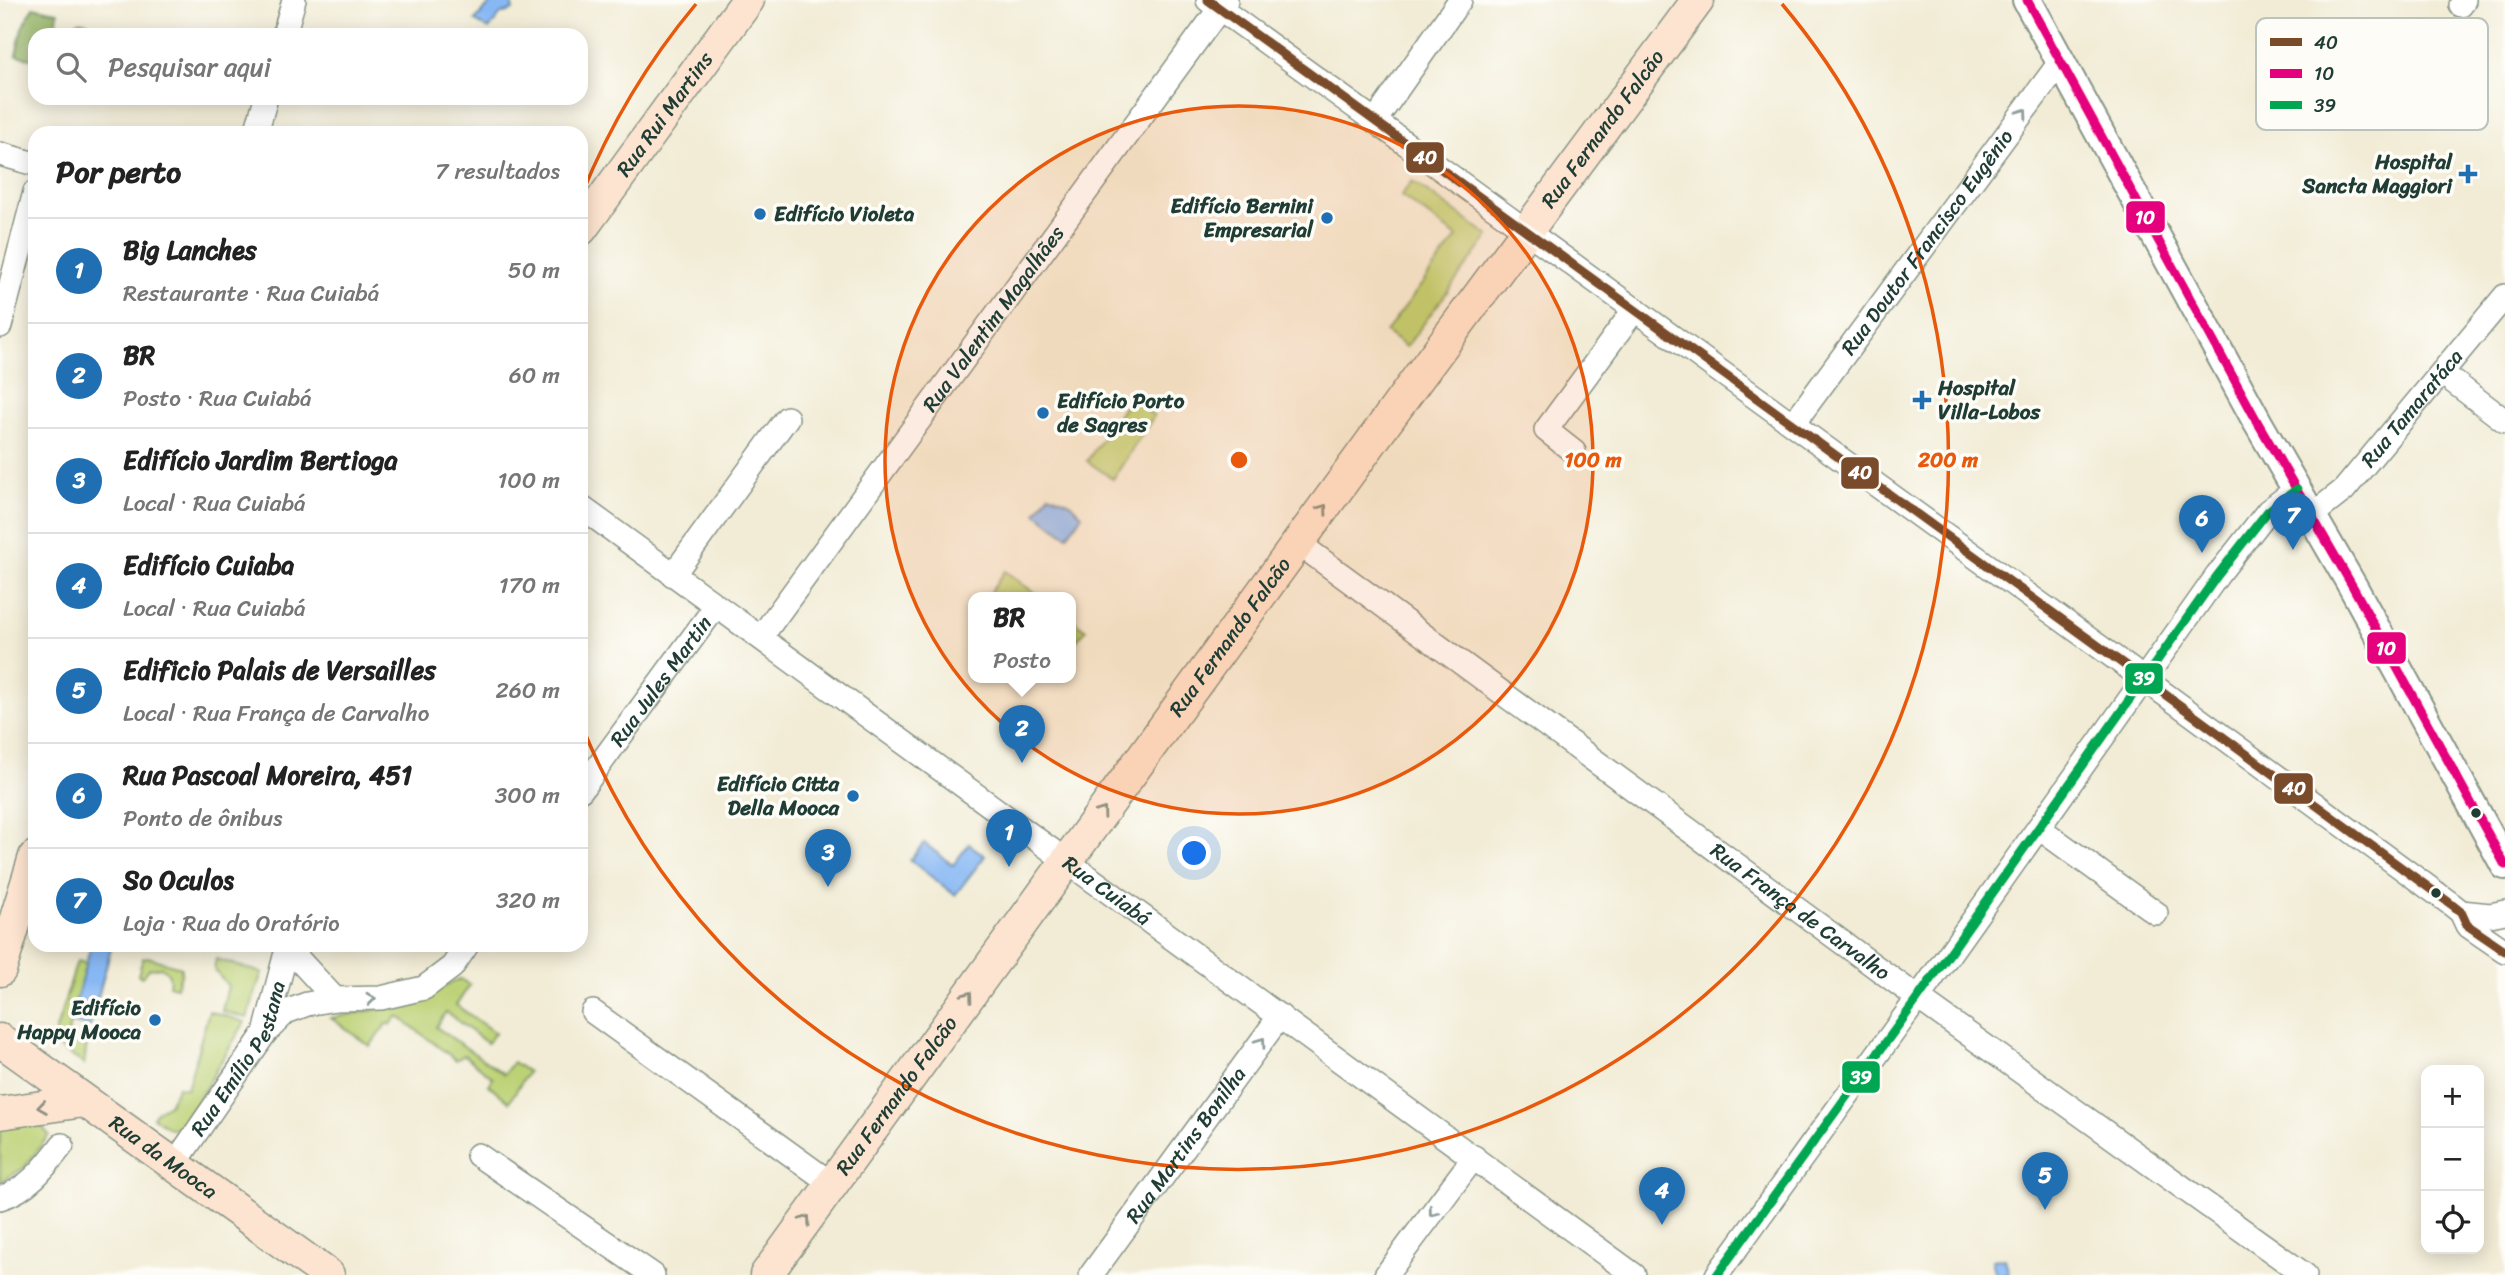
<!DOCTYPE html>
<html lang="pt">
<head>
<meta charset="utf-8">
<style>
	body { margin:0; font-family:Sriracha,sans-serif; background:#f6f6f6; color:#222 }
	.controls { position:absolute; right:21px; bottom:21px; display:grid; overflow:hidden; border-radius:14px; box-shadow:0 4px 18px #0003 }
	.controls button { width:63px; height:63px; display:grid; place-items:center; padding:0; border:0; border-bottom:2px solid #e0e0e0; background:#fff; color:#222; font:35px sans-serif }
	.you { position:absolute; left:1195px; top:854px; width:24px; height:24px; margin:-18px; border:5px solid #fff; border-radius:50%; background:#1a73e8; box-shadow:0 0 0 10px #1a73e833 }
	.badge { display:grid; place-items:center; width:46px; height:46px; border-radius:50%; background:#1f6fb2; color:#fff; font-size:23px; font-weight:700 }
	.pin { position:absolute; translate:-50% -58px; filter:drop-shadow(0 2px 4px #0008) }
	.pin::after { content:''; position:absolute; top:37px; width:24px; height:21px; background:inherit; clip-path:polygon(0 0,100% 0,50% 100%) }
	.popup { position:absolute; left:968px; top:592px; width:108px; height:91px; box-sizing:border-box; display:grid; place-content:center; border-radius:14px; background:#fff; filter:drop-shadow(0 2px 5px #0005); font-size:23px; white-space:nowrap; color:#767676 }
	.popup b { font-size:26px; color:#222 }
	.popup::after { content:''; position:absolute; left:50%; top:100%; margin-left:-14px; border:14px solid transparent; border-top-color:#fff }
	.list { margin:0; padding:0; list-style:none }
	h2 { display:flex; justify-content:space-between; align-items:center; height:91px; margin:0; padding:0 28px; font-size:30px }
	h2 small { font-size:23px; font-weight:400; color:#767676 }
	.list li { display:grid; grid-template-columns:46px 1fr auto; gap:21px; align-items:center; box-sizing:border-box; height:105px; padding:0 28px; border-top:2px solid #e0e0e0 }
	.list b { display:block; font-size:26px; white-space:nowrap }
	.list p { margin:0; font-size:23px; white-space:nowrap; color:#767676 }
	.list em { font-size:23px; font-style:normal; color:#767676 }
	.icon { flex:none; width:38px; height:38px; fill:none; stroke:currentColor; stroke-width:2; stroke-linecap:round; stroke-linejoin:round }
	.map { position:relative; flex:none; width:2505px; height:1275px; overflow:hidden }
	.search { position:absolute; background:#fff; box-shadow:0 4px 18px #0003; left:28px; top:28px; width:560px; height:77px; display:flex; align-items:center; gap:18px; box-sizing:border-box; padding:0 24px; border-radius:21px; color:#767676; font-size:26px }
	.panel { position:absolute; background:#fff; box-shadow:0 4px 18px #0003; left:28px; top:126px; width:560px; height:826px; border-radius:21px }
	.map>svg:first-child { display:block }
</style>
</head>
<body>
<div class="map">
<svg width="2505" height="1275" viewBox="0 0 2505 1275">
	<rect width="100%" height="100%" fill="#fdfcf7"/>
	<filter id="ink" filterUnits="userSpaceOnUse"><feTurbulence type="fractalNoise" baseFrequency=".0143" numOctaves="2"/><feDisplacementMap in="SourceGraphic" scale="14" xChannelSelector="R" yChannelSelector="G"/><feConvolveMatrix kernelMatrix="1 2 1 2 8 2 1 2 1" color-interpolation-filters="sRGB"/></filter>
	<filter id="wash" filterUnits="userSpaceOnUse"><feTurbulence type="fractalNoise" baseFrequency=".00686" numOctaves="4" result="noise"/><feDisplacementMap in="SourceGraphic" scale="28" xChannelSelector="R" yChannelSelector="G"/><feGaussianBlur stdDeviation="1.57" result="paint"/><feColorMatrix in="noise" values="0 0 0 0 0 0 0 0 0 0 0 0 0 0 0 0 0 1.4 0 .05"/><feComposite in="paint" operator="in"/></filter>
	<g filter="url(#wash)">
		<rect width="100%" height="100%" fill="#f2ecd6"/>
		<path fill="#bcd174" stroke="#6e8754" stroke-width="2" d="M 1412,181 L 1489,236 L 1406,347 L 1386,332 L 1457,237 L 1401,196 Z
			M 1131,397 L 1154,416 L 1113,479 L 1087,461 Z
			M 1005,571 L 1040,597 L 987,597 Z
			M 1071,619 L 1086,630 L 1071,647 Z
			M 148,957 L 180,967 L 182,972 L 176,987 L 169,985 C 171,976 169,972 161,967 L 149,969 L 142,977 L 138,975 L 143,958 Z
			M 216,959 L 262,973 L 247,1018 L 222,1011 L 228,986 L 214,969 Z
			M 77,961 L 86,963 L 68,1032 L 87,1043 L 84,1064 L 52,1043 Z
			M 461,979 L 470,985 L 456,1005 L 495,1033 L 487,1043 L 446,1012 L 436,1027 L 504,1074 L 513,1062 L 528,1072 L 509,1102 L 489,1085 L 493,1078 L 464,1055 L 456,1060 L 398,1016 L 390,1025 L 387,1023 L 370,1046 L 331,1018 L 401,1004 Z
			M 209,1011 L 245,1022 L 181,1128 L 170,1129 L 153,1117 L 157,1111 L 169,1104 L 178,1087 L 187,1089 Z
			M 35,1118 L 49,1135 L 24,1168 L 0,1182 L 0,1122 Z"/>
		<path fill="#95b366" stroke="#5a784d" stroke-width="2" d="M 33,7 L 58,12 L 56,30 L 66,32 L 79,21 L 87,22 L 83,35 L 35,35 L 35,60 L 16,55 L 22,28 Z"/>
		<path fill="#88b8f4" stroke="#547a94" stroke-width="2" d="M 493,0 L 511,0 L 513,10 L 501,14 L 489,29 L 475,21 Z
			M 1049,494 L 1069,502 L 1082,515 L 1067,536 L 1036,513 Z
			M 924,843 L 953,865 L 969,844 L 985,856 L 955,895 L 910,860 Z
			M 91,945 L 112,945 L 90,1027 L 70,1022 Z
			M 2005,1258 L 2009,1275 L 1996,1275 L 1992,1260 Z"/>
	</g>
	<g filter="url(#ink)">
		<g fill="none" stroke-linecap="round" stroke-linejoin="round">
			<defs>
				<g id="minor">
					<path d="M 1208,0 L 2144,679 L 2451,904 L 2461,912 L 2467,925 L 2505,951"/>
					<path d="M 2461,5 L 2464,0"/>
					<path d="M 284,35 L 294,0"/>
					<path d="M 1375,121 L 1460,0"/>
					<path d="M 256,133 L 266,98"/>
					<path d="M 0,154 L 35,164"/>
					<path d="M 0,326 L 35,192"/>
					<path d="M 2442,373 L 2505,421"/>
					<path id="s1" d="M 1793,424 L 2061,61"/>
					<path d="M 1574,452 L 1546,430 L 1635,309"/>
					<path id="s2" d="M 581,507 L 1634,1275"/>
					<path id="s3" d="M 2312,515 L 2344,490 L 2505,296"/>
					<path id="s4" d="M 1298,543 L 1918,998 L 2305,1275"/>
					<path d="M 673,575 L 787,418"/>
					<path id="s5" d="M 761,637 L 1226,0"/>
					<path id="s6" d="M 581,790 L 716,606"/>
					<path d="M 2039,828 L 2156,913"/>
					<path d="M 2461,912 L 2490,915 L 2505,912"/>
					<path d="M 291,945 L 299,960 L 335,999"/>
					<path d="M 593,1012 L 832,1184"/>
					<path d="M 265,1033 L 286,1012 L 307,1004 L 335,999 L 381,998 L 424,988 L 452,967 L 467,945"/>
					<path d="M 478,1155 L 653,1275"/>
					<path id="s7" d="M 174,1165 L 265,1033 L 288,945"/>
					<path d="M 0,1198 C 28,1190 45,1167 62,1145"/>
					<path id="s8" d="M 1091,1275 L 1280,1016"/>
					<path d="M 1386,1275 L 1474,1157"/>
					<path d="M 1717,1275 L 1918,998 L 2217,576 L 2268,511 L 2297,489"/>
				</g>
				<path id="tertiary" d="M 2027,0 L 2258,423 L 2353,587 L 2505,865"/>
				<g id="secondary">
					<path id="s9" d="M 581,229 L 748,0"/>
					<path d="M 0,970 L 35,857"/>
					<path id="s10" d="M 0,1040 L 328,1275"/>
					<path d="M 0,1113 L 84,1101"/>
					<path id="s11" d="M 766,1275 L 1415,382 L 1698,0"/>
				</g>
			</defs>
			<use href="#minor" stroke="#889485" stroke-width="26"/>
			<use href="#tertiary" stroke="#889485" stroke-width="32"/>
			<use href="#secondary" stroke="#889485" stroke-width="35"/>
			<use href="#minor" stroke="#fff" stroke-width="23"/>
			<use href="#tertiary" stroke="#fff" stroke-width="28"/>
			<use href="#secondary" stroke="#fde4d0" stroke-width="32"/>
			<defs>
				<path id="bus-1" d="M 1208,0 L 2144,679 L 2451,904 L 2461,912 L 2467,925 L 2505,951"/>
				<path id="bus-2" d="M 2027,0 L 2258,423 L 2353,587 L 2505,865"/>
				<path id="bus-3" d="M 1717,1275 L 1918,998 L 2217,576 L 2268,511 L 2297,489"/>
			</defs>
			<use href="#bus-1" stroke="#fdfcf7" stroke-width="14"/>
			<use href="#bus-2" stroke="#fdfcf7" stroke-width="14"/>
			<use href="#bus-3" stroke="#fdfcf7" stroke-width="14"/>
			<use href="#bus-1" stroke="#7a4b2a" stroke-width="9"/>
			<use href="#bus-2" stroke="#e5007d" stroke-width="9"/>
			<use href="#bus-3" stroke="#00a651" stroke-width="9"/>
		</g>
		<defs><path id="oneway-chevron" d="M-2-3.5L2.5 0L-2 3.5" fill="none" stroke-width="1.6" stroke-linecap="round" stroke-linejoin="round" transform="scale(1.75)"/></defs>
		<g stroke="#8f9e9a">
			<use href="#oneway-chevron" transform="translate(2023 113) rotate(-54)"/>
			<use href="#oneway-chevron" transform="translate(371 999) rotate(-6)"/>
			<use href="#oneway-chevron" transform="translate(1261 1042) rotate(-54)"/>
			<use href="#oneway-chevron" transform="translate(1433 1212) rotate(127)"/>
		</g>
		<g stroke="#8e9082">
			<use href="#oneway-chevron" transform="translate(1323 509) rotate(-54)"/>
			<use href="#oneway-chevron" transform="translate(1102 812) rotate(-54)"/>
			<use href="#oneway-chevron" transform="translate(968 996) rotate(-54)"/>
			<use href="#oneway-chevron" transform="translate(42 1107) rotate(172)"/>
			<use href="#oneway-chevron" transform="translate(806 1220) rotate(-54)"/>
		</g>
	</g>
	<circle cx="1239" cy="460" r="354" fill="#e8590c" fill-opacity=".12"/>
	<g fill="none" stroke="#e8590c" stroke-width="3.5">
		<circle cx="1239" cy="460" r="354"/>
		<path d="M582 194A709 709 0 0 1 696 4M1782 4A709 709 0 1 1 582 726"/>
	</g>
	<g fill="#1f6fb2" stroke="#fdfcf7" stroke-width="2.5">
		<path d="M2464.5 163.5h7v7h7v7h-7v7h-7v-7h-7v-7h7z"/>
		<circle cx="760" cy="214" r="7"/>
		<circle cx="1327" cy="218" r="7"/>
		<path d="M1918.5 389.5h7v7h7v7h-7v7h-7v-7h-7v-7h7z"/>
		<circle cx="1043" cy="413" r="7"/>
		<circle cx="853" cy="796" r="7"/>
		<circle cx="155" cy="1020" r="7"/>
	</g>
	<g fill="#1f3d34" stroke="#fdfcf7" stroke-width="2.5">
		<circle cx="2476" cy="813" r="6"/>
		<circle cx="2436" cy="893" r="6"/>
	</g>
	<g text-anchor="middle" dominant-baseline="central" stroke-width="7" stroke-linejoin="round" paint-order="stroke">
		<g font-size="21" fill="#1f3d34" stroke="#fdfcf7">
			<text stroke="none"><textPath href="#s9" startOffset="142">Rua Rui Martins</textPath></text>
			<text stroke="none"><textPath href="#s11" startOffset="1419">Rua Fernando Falcão</textPath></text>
			<text stroke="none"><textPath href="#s1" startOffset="226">Rua Doutor Francisco Eugênio</textPath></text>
			<text stroke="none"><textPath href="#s5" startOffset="394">Rua Valentim Magalhães</textPath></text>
			<text stroke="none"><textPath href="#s3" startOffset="147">Rua Tamaratáca</textPath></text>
			<text stroke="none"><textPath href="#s11" startOffset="789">Rua Fernando Falcão</textPath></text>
			<text stroke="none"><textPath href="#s6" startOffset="135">Rua Jules Martin</textPath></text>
			<text stroke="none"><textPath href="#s2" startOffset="651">Rua Cuiabá</textPath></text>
			<text stroke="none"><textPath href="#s4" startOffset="623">Rua França de Carvalho</textPath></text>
			<text stroke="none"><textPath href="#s7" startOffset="126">Rua Emílio Pestana</textPath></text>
			<text stroke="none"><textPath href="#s11" startOffset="222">Rua Fernando Falcão</textPath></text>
			<text stroke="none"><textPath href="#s8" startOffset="161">Rua Martins Bonilha</textPath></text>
			<text stroke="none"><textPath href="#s10" startOffset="201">Rua da Mooca</textPath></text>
		</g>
		<g font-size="21" font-weight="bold" fill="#1f3d34" stroke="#fdfcf7" text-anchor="end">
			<text x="2452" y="162">Hospital<tspan x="2452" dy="24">Sancta Maggiori</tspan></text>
			<text x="1313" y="206">Edifício Bernini<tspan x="1313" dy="24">Empresarial</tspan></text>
			<text x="774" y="214" text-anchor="start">Edifício Violeta</text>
			<text x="1938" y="388" text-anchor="start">Hospital<tspan x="1938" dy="24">Villa-Lobos</tspan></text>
			<text x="1057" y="401" text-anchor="start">Edifício Porto<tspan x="1057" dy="24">de Sagres</tspan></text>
			<text x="839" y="784">Edifício Citta<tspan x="839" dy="24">Della Mooca</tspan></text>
			<text x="141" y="1008">Edifício<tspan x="141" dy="24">Happy Mooca</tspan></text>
		</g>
	</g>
	<rect x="2256" y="18" width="232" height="112" rx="10" fill="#fdfcf7" stroke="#bac3bc" stroke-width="2"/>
	<rect x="2270" y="38" width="32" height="8" fill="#7a4b2a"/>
	<rect x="2270" y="69" width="32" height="9" fill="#e5007d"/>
	<rect x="2270" y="101" width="32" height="8" fill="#00a651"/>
	<g font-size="19" fill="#1f3d34">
		<text x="2314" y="49">40</text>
		<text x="2314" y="80">10</text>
		<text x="2314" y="112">39</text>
	</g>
	<circle cx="1239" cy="460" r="10" fill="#e8590c" stroke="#fdfcf7" stroke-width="3.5"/>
	<g font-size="21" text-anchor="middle" font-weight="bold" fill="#e8590c" stroke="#fdfcf7" stroke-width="7" stroke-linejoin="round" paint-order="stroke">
		<text x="1593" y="467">100 m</text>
		<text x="1948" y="467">200 m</text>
	</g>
	<g stroke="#fdfcf7" stroke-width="2.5">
		<rect x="1405" y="141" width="40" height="33" rx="7" fill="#7a4b2a"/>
		<rect x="2125" y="200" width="41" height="34" rx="7" fill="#e5007d"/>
		<rect x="1840" y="456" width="40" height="34" rx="7" fill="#7a4b2a"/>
		<rect x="2366" y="631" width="41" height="34" rx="7" fill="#e5007d"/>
		<rect x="2124" y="662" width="40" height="33" rx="7" fill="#00a651"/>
		<rect x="2273" y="772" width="41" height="33" rx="7" fill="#7a4b2a"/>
		<rect x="1841" y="1060" width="40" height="34" rx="7" fill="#00a651"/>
	</g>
	<g font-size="19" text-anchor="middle" font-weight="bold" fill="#fff">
		<text x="1425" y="164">40</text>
		<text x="2145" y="224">10</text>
		<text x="1860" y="479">40</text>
		<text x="2386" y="655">10</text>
		<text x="2144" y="685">39</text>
		<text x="2294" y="795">40</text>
		<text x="1861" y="1084">39</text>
	</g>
</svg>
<div class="controls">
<button>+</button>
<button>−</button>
<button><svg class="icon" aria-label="locate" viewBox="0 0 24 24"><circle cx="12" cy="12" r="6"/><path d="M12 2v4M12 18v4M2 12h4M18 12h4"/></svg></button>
</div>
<div class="you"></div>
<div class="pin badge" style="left:1009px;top:867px">1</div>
<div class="pin badge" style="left:1022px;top:763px">2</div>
<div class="popup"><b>BR</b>Posto</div>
<div class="pin badge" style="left:828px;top:887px">3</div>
<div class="pin badge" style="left:1662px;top:1225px">4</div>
<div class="pin badge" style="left:2045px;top:1210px">5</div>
<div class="pin badge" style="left:2202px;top:553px">6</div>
<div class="pin badge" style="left:2293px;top:550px">7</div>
<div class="search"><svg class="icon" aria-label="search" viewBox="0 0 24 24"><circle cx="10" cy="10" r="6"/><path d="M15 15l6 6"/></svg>Pesquisar aqui</div>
<section class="panel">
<h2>Por perto<small>7 resultados</small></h2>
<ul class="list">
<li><span class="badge">1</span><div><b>Big Lanches</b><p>Restaurante · Rua Cuiabá</p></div><em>50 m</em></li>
<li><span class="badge">2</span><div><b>BR</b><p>Posto · Rua Cuiabá</p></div><em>60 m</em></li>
<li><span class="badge">3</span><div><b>Edifício Jardim Bertioga</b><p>Local · Rua Cuiabá</p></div><em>100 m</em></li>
<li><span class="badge">4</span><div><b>Edifício Cuiaba</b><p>Local · Rua Cuiabá</p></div><em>170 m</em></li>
<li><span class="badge">5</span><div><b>Edificio Palais de Versailles</b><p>Local · Rua França de Carvalho</p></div><em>260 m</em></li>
<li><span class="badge">6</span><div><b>Rua Pascoal Moreira, 451</b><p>Ponto de ônibus</p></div><em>300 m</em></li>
<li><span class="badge">7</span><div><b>So Oculos</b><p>Loja · Rua do Oratório</p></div><em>320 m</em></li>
</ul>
</section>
</div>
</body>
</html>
